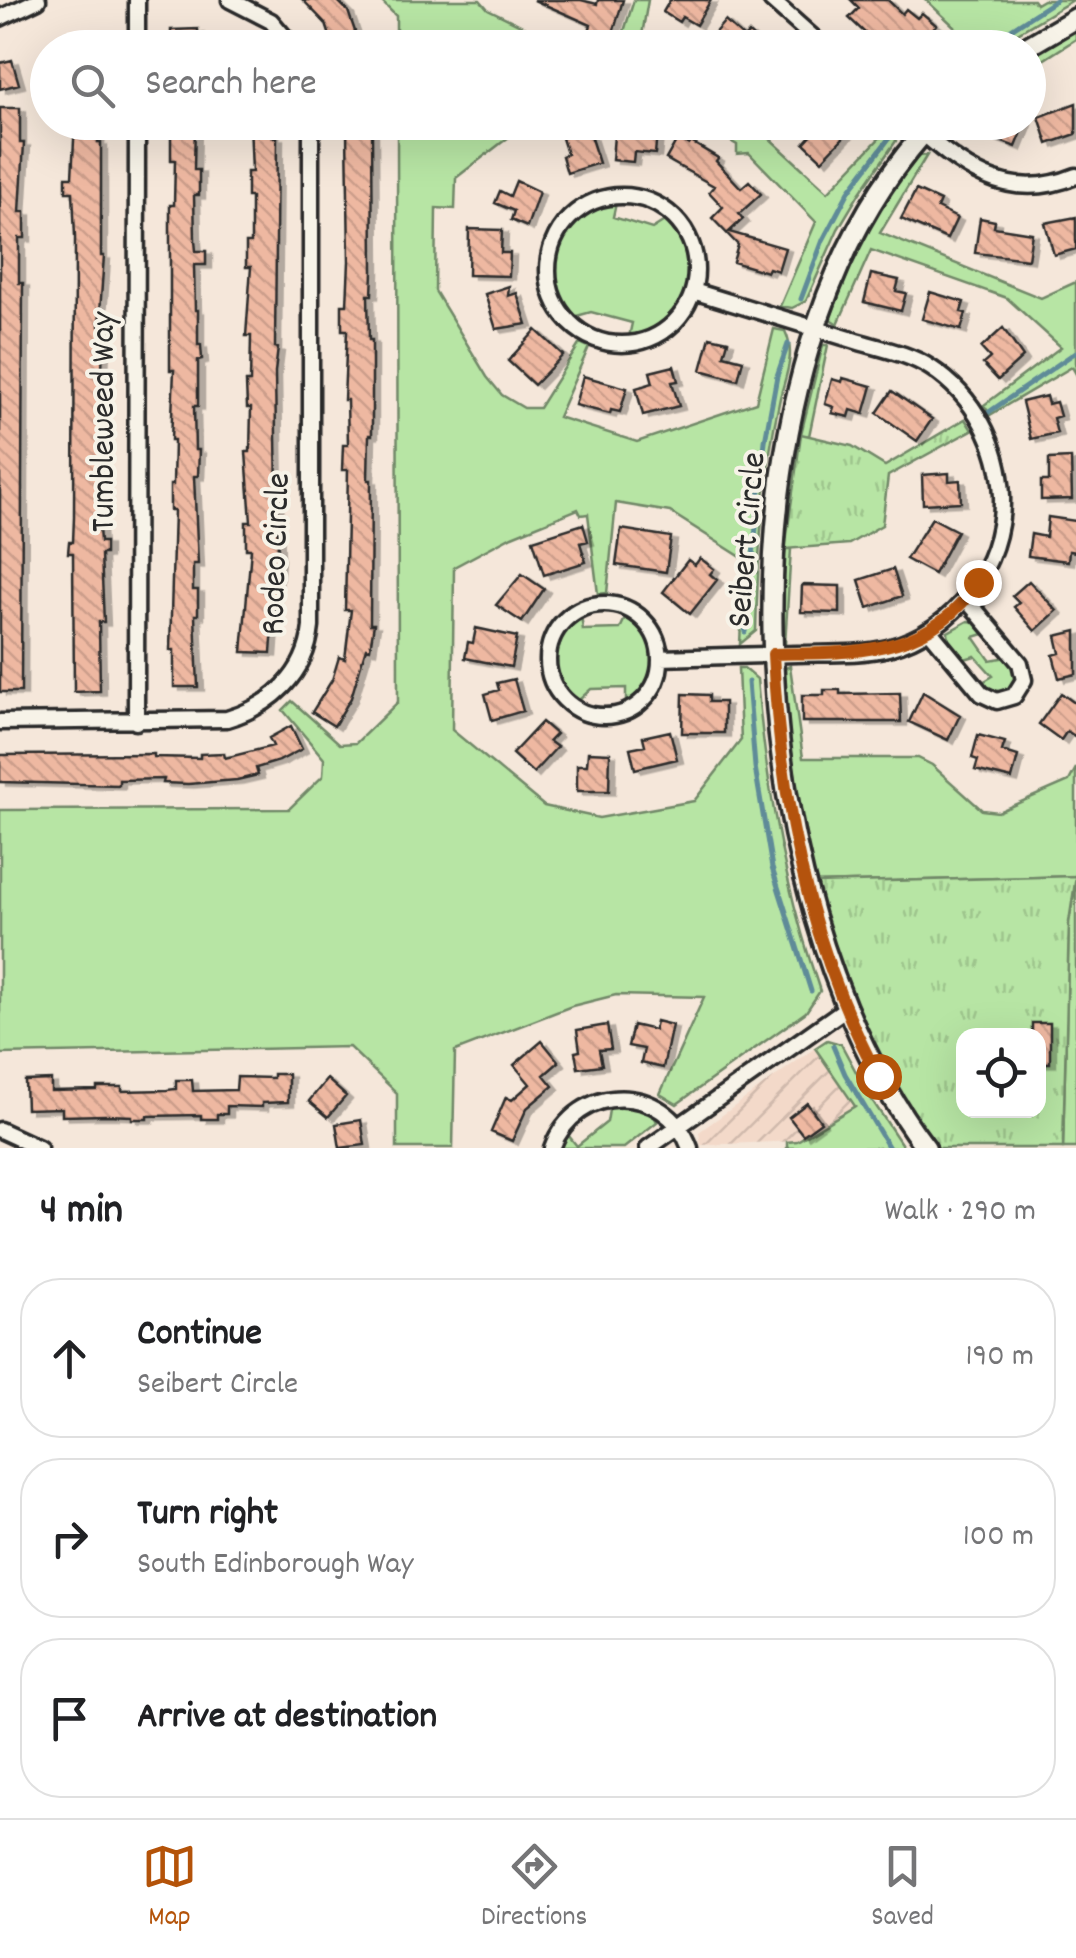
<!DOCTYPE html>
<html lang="en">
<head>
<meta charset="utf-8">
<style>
	body { margin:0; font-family:Dekko,sans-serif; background:#f2f2f2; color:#202124 }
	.controls { position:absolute; right:30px; bottom:30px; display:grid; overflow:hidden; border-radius:20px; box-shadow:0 10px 40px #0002 }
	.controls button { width:90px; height:90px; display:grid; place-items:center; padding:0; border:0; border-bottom:2px solid #e0e0e0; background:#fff; color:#202124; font:50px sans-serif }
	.stop { position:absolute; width:30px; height:30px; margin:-22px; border:8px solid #b45309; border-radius:50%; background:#fff }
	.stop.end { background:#b45309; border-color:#fff; box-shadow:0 2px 10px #0008 }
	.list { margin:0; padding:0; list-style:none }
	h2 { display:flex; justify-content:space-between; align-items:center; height:130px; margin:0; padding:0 40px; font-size:42px }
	h2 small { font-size:32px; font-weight:400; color:#757577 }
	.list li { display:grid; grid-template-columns:65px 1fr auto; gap:30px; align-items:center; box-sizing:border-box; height:160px; margin:0 20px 20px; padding:0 20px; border:2px solid #e0e0e0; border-radius:40px }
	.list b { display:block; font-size:38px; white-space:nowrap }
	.list p { margin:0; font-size:32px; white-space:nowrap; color:#757577 }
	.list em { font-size:32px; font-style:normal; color:#757577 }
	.icon { flex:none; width:55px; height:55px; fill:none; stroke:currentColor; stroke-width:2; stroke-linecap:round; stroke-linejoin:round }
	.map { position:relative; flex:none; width:1076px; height:1148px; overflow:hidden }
	.search { position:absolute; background:#fff; box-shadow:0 10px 40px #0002; left:30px; right:30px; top:30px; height:110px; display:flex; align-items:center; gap:25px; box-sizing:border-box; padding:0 35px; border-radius:55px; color:#757577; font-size:38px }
	.sheet { height:670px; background:#fff }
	nav { display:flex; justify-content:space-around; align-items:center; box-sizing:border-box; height:140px; border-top:2px solid #e0e0e0; background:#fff; font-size:28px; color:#757577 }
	nav a { display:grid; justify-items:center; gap:5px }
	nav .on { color:#b45309 }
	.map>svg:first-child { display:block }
</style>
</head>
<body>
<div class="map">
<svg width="1076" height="1148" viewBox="0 0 1076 1148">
	<defs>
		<pattern id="industrial-furrows" width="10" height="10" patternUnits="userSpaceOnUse" patternTransform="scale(2.5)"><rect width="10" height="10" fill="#f3d9c9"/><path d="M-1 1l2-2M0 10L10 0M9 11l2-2" fill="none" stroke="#d0baad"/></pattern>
		<pattern id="park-tufts" width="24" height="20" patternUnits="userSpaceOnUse" patternTransform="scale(2.5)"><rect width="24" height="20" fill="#b7e5a4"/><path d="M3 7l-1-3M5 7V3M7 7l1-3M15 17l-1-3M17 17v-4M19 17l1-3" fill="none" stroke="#9ec58d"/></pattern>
		<pattern id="building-back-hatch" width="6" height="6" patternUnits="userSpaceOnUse" patternTransform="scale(2.5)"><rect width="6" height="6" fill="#eeb8a1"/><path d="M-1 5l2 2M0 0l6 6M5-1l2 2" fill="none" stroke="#cc9e8b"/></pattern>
		<filter id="shadow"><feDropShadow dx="6" dy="3.5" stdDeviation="0" flood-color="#0004"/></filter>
	</defs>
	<rect width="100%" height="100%" fill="#f5e7da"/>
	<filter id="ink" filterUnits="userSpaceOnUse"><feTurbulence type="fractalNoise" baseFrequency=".01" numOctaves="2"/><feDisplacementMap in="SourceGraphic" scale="20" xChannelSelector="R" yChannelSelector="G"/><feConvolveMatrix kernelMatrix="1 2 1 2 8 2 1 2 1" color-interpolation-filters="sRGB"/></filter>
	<g filter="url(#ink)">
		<path fill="url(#industrial-furrows)" d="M 815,1048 L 855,1106 L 797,1141 L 701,1145 L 699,1132 Z"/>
		<path fill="#b7e5a4" stroke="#718868" stroke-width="2.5" d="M 380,0 L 480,0 L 488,9 L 557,43 L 579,47 L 396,47 L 396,16 Z
			M 634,0 L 648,0 L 640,47 L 619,47 Z
			M 926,0 L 1033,0 L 1036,4 L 1043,0 L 1073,0 L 994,47 L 969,47 L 972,43 Z
			M 1076,28 L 1076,39 L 1029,69 L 1028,55 Z
			M 397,123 L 527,123 L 456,178 L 455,209 L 436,208 L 435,291 L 487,377 L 502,395 L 524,408 L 539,408 L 580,343 L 589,347 L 558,417 L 637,442 L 756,402 L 774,329 L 785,331 C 796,354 786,374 780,398 C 763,475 758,552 756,631 L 740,644 L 744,559 L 670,512 L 616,503 L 607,593 L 598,594 L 588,514 L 581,515 L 578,509 L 512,536 L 454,567 L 452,730 L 544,806 L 599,818 L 694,801 L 741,740 L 738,668 L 744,668 L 757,679 C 766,787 785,889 820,991 L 806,1012 L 677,1104 L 660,1094 L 704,997 L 616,995 L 572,1006 L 455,1051 L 453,1148 L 397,1148 L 397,1093 L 349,1047 L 0,1054 L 0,810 L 289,809 L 323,776 L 324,759 L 283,710 L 292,701 L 340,744 L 356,743 L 398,702 Z
			M 700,123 L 753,123 L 828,192 L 893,124 L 896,141 L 859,194 L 838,229 L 806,301 L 792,308 L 780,306 L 816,222 L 749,153 L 737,154 L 737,145 Z
			M 927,155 L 880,233 L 1041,298 L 1076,282 L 1076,374 L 1072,367 L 990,415 L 984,405 L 1061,347 L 1007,298 L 871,250 L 838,324 L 830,319 L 858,247 L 876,214 L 918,156 Z
			M 611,202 L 616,203 L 613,217 L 652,229 L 666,220 C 674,228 682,236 686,246 C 701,285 673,336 629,337 L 632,323 L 591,312 L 573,317 C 536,272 555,217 611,202 Z
			M 823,345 L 828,345 L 809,436 L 801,434 Z
			M 785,549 L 791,549 L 785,644 L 782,641 Z
			M 627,614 C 660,633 662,677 633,701 L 626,702 L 626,688 L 591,689 L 578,701 L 574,701 C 551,676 542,631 581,615 L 583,630 L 620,629 Z
			M 968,621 L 975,622 L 987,633 L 974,637 L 990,660 L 1007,657 C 1021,675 1019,685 1000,696 L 991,694 L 981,683 L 993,676 L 975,656 L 961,660 L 949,644 L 948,632 Z
			M 790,666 L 803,758 L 918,758 L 932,765 L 982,810 L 998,812 L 1069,781 L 1076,768 L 1076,876 L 815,883 C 800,812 788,742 783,669 Z
			M 1076,882 L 1076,1148 L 1063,1148 L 1069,922 Z
			M 827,1040 L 841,1044 L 868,1094 L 904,1148 L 787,1148 L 787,1142 L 797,1141 L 855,1106 L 815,1048 Z
			M 610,1104 L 633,1105 L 652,1112 L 657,1122 L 624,1148 L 560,1148 L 568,1135 L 577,1146 L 607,1122 Z"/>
		<path fill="url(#park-tufts)" stroke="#718868" stroke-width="2.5" fill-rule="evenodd" d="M 965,419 L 972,430 L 888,476 L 882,525 L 849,544 L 785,549 L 801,434 L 852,446 L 885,466 Z
			M 1076,876 L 1069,922 L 1063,1148 L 938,1148 C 877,1069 842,979 815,883 ZM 964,1036 L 1038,1036 L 1038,1110 L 964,1110 Z"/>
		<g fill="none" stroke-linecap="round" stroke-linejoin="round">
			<path stroke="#5e8b98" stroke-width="5" d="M 982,48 L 1056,0
				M 801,299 L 823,240 L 849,191 L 890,137
				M 989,412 L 1076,352
				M 745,632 L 765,441 L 777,376 L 788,344
				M 748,682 L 755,767 L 772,868 L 811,991
				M 833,1046 L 845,1074 L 889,1148"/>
		</g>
		<path fill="url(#building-back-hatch)" stroke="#2b2b2b" stroke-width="2.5" filter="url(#shadow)" d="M 303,0 L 337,0 L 348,11 L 358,40 L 334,48 L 326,24 Z
			M 534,0 L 581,0 L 597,4 L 598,0 L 623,0 L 611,40 L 588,34 L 591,25 Z
			M 670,0 L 711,0 L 696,25 L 682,17 L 679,22 L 663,12 Z
			M 851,0 L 888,0 L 902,14 L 906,9 L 917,18 L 922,13 L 936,25 L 931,31 L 942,41 L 937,48 L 881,48 L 849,18 L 859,8 Z
			M 725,21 L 744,38 L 749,33 L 765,48 L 720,48 L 710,38 Z
			M 198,29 L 199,48 L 171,48 L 171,30 Z
			M 74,32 L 98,32 L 98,48 L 74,48 Z
			M 12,60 L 19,84 L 0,89 L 0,63 Z
			M 1076,103 L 1076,134 L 1048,144 L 1039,117 Z
			M 0,108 L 20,108 L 20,143 L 24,143 L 20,212 L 25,212 L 25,238 L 19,238 L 19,283 L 23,283 L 21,692 L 0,692 Z
			M 75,122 L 99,122 L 98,142 L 101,142 L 101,256 L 104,256 L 99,326 L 104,326 L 100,413 L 103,466 L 99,527 L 100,542 L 105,542 L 105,554 L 101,554 L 104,622 L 99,622 L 100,691 L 74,692 L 73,553 L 68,553 L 69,542 L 73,542 L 74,517 L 75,237 L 73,192 L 66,192 L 66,177 L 72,177 Z
			M 174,122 L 195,122 L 194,170 L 199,170 L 199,195 L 194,195 L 195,240 L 196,251 L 206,251 L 206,265 L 194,265 L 195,310 L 198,310 L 198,345 L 201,345 L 202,359 L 198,360 L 198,406 L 194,406 L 195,450 L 199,450 L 198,476 L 194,476 L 198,564 L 193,564 L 193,590 L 198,590 L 198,615 L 195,615 L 198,687 L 174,687 L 174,650 L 170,650 L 174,510 L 170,510 L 170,485 L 173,485 L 174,440 L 171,440 L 174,370 L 170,370 L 170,205 L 174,205 L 175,160 L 171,160 L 171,135 L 174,135 Z
			M 250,122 L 274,122 L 273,137 L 277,137 L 275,347 L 278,348 L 275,372 L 278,557 L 271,653 L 242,652 L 251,549 L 246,549 L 246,522 L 251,522 L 246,452 L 250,452 L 251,408 L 247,408 L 246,382 L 250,382 L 251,336 L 246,336 L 251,267 L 246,267 L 246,243 L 251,243 L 251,197 L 247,197 L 247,172 L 252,172 Z
			M 643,122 L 658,122 L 655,154 L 634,152 L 633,162 L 612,160 L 615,123 L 643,126 Z
			M 823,122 L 858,122 L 822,160 L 804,143 Z
			M 982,122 L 1026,122 L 1016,147 L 978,133 Z
			M 588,129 L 599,163 L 567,173 L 562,156 L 567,154 L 562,138 Z
			M 372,130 L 373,271 L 372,295 L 368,295 L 369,340 L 372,340 L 372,435 L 369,435 L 368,480 L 371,480 L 370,624 L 374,624 L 370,649 L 366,648 L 351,698 L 334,726 L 312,712 L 332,680 L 339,657 L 345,659 L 351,610 L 345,610 L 348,470 L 342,470 L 343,445 L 348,445 L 347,400 L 344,400 L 347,330 L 342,330 L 342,305 L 347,305 L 349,261 L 347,131 Z
			M 678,138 L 689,145 L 691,142 L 718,158 L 716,161 L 741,188 L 749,181 L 761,194 L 739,214 L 743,219 L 729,232 L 785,248 L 778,271 L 769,268 L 767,272 L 733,262 L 738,245 L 712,218 L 723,207 L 709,192 L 714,186 L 666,159 Z
			M 516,181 L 539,192 L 527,227 L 511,220 L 514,211 L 495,203 L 500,191 L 510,196 Z
			M 916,190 L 940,201 L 937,208 L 957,218 L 947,239 L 901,219 Z
			M 1076,217 L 1076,249 L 1054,255 L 1045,223 Z
			M 980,218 L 995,221 L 994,227 L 1032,233 L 1028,259 L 975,253 Z
			M 469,229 L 502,230 L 501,253 L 510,253 L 509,276 L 468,275 Z
			M 871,274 L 899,280 L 896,291 L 906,293 L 901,311 L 864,302 Z
			M 509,286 L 508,296 L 517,293 L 527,324 L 496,329 L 485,294 Z
			M 930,292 L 964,302 L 961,312 L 966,313 L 961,330 L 922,319 Z
			M 1003,328 L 1023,357 L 998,380 L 983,364 L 990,358 L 981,348 Z
			M 536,330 L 563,355 L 534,385 L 508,361 Z
			M 710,337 L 728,341 L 724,355 L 743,360 L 738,380 L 701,370 Z
			M 674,366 L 678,381 L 672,382 L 679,406 L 643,415 L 636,388 L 653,383 L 650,372 Z
			M 583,376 L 627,388 L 620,412 L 611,410 L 610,414 L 575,405 Z
			M 843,378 L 872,386 L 864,414 L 851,410 L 849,417 L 832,413 L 834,407 L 825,404 L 832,379 L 842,382 Z
			M 892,391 L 932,419 L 917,441 L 877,413 Z
			M 1046,396 L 1048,404 L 1056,402 L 1060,416 L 1053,418 L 1057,433 L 1031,439 L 1022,402 Z
			M 1071,458 L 1072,499 L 1041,500 L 1041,481 L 1049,481 L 1049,459 Z
			M 949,473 L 949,481 L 960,480 L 961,502 L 923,504 L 922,475 Z
			M 1048,517 L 1076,521 L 1076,552 L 1069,551 L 1068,561 L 1028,556 L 1031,534 L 1046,537 Z
			M 932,518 L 957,531 L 934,574 L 906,559 Z
			M 583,524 L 588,541 L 580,543 L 586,562 L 544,575 L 533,540 Z
			M 621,529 L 671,537 L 666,572 L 616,565 Z
			M 700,558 L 714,569 L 710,574 L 717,580 L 690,614 L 663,592 L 688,560 L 695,565 Z
			M 893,569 L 902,596 L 868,608 L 859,580 Z
			M 522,574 L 544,589 L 522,622 L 496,605 Z
			M 1029,581 L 1057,611 L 1035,631 L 1014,607 L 1019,603 L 1012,596 Z
			M 802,585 L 840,586 L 840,613 L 801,612 Z
			M 476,628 L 517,637 L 511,667 L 465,658 L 468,642 L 473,643 Z
			M 1076,631 L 1076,674 L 1059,678 L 1053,655 L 1060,653 L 1056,636 Z
			M 514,679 L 523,711 L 492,720 L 485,694 L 499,690 L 497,683 Z
			M 824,690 L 840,690 L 840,694 L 900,693 L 901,722 L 802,722 L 802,695 L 824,695 Z
			M 923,692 L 960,715 L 948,740 L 909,722 Z
			M 1061,693 L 1076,704 L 1076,737 L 1067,731 L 1061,740 L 1039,724 Z
			M 683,694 L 709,695 L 709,702 L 724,702 L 724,733 L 682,733 Z
			M 542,722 L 556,734 L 549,741 L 557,747 L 533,773 L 512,754 Z
			M 291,726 L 302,749 L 279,761 L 256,768 L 258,775 L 237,780 L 188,784 L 163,783 L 164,779 L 119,780 L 119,785 L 0,782 L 0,755 L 154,754 L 154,757 L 200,758 L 200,754 L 224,753 L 225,758 L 273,746 L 269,738 Z
			M 670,731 L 677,759 L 635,769 L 630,748 L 645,745 L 643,737 Z
			M 978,735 L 1005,742 L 1002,751 L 1018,756 L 1012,779 L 975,770 L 978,760 L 972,758 Z
			M 588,752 L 610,753 L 609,791 L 577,791 L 577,765 L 587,765 Z
			M 656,1021 L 672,1025 L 663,1068 L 641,1063 L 644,1049 L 628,1046 L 633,1025 L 654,1030 Z
			M 1032,1023 L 1050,1023 L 1050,1063 L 1038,1063 L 1038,1036 L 1032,1036 Z
			M 607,1025 L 611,1049 L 599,1050 L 602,1065 L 578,1068 L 575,1052 L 580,1051 L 577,1030 Z
			M 542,1041 L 559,1062 L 544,1075 L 553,1086 L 527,1108 L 512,1141 L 491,1132 L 506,1097 L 512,1100 L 530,1084 L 514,1065 Z
			M 273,1074 L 288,1074 L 288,1102 L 262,1103 L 262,1107 L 227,1106 L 227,1114 L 217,1114 L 217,1119 L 201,1119 L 201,1115 L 147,1116 L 147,1119 L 132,1119 L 132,1116 L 106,1115 L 62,1116 L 62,1108 L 26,1109 L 25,1081 L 51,1080 L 51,1091 L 97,1090 L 97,1087 L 122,1087 L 122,1091 L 167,1090 L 176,1089 L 176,1080 L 192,1080 L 193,1091 L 236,1090 L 237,1077 L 273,1078 Z
			M 327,1079 L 346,1096 L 328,1117 L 309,1101 Z
			M 807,1103 L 821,1122 L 803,1135 L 789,1117 Z
			M 361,1120 L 365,1145 L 340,1148 L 336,1124 Z"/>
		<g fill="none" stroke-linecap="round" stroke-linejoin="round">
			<defs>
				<path id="street" d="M 230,0 L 271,21 L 294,48
					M 771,0 L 825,48
					M 0,18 L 38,0
					M 137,48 L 137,0
					M 910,122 C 960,166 1006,205 1076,176
					M548 270a74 74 0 1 1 148 0a74 74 0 1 1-148 0Z
					M548 660a56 56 0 1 1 112 0a56 56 0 1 1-112 0Z
					M 929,630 L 982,694 L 997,701 L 1014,696 L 1024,680 L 1020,663 L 966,599
					M 660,658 C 706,657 751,655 797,654 C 827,653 859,655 888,648 C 955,630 1004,566 1002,496 C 1000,445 974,396 931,368 C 908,353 878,348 853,340 C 799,323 746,307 693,291
					M 0,722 L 227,719 C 271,706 306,675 311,627 L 311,122
					M 136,722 L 137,122
					M 0,1130 L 39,1148
					M 552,1148 C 576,1082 666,1082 690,1148
					M 648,1148 L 845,1009"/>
				<path id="secondary" d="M 1025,48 L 1076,18
					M 926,1148 C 735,897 705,360 934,122"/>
			</defs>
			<use href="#street" stroke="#2b2b2b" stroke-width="21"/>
			<use href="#secondary" stroke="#2b2b2b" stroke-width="25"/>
			<use href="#street" stroke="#f7f3e8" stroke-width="14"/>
			<use href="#secondary" stroke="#f7f3e8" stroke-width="18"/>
		</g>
	</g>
	<g fill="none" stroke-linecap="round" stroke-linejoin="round" filter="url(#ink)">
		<path stroke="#b45309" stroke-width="12" d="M 878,1076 C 808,946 780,800 773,654 C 853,652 929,658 978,582"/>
	</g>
	<g text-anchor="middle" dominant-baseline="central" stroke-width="8" stroke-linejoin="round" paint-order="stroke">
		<g font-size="35" fill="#2b2b2b" stroke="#f7f3e8">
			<text transform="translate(106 422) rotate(-90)">Tumbleweed Way</text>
			<text transform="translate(749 540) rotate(-85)">Seibert Circle</text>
			<text transform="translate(278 554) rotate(-88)">Rodeo Circle</text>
		</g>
	</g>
</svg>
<div class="controls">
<button><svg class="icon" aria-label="locate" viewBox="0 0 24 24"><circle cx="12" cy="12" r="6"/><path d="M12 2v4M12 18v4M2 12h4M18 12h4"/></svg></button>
</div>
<div class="stop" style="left:878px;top:1076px"></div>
<div class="stop end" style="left:978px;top:582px"></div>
<div class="search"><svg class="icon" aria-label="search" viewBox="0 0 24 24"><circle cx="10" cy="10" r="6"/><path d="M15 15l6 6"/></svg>Search here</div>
</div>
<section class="sheet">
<h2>4 min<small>Walk · 290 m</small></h2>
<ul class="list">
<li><svg class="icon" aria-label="ahead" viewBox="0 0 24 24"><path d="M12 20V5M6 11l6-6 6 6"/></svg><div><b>Continue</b><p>Seibert Circle</p></div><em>190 m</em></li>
<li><svg class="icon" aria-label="right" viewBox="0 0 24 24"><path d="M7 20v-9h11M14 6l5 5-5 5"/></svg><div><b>Turn right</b><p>South Edinborough Way</p></div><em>100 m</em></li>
<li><svg class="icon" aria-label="arrive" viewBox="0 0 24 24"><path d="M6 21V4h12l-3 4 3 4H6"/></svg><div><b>Arrive at destination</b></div></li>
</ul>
</section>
<nav>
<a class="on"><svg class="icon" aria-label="map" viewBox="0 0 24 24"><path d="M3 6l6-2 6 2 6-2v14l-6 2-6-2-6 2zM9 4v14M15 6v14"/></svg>Map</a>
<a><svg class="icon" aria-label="directions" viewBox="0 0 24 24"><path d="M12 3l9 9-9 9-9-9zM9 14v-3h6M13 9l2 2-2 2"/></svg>Directions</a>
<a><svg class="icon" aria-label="saved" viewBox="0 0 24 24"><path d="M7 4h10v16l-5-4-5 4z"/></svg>Saved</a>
</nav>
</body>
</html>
